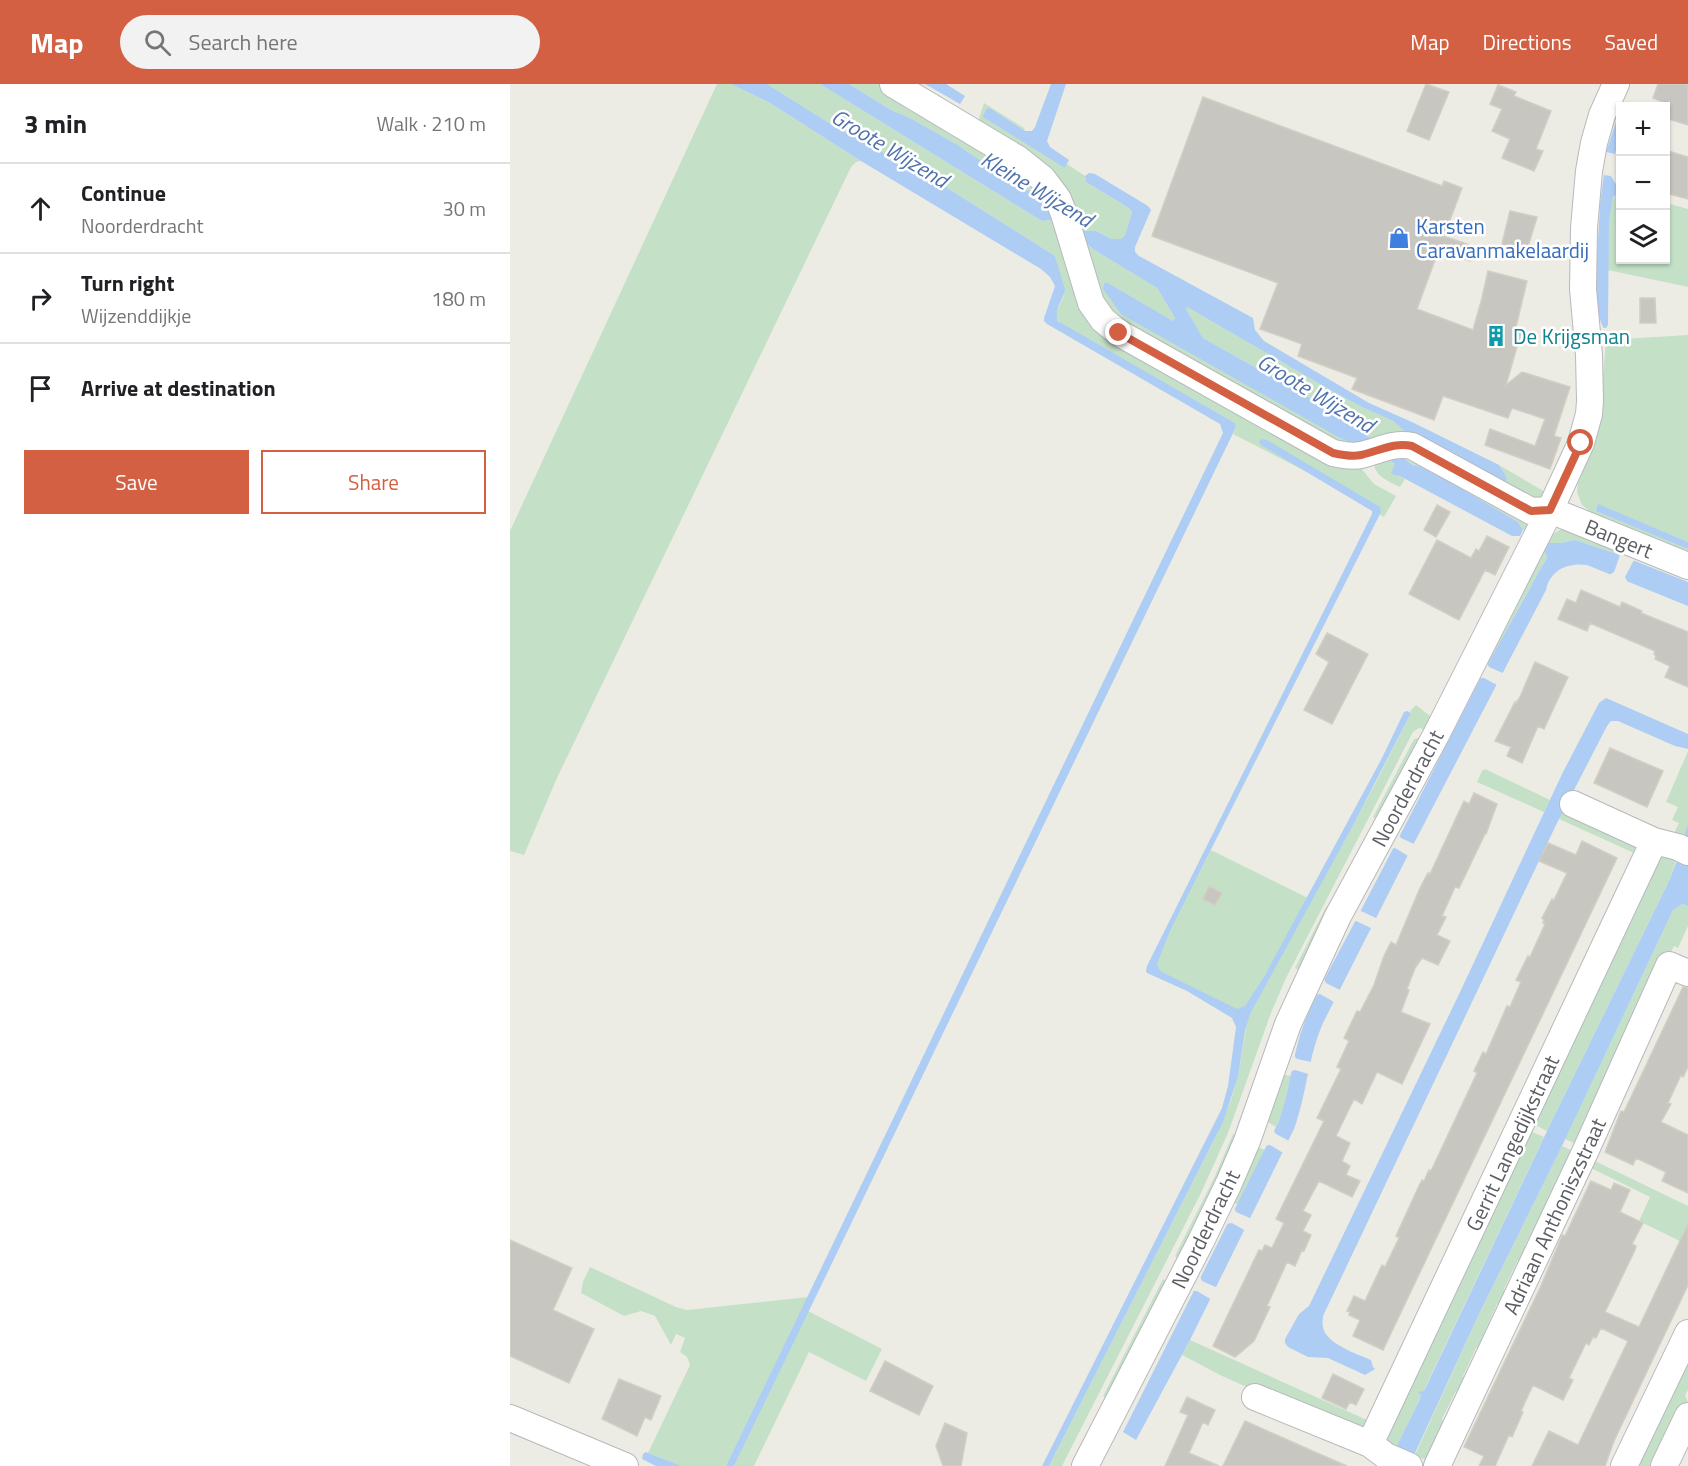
<!DOCTYPE html>
<html lang="en">
<head>
<meta charset="utf-8">
<style>
	body { margin:0; font-family:"Titillium Web",sans-serif; background:#f2f2f2; color:#202124 }
	.controls { position:absolute; right:18px; top:18px; display:grid; overflow:hidden; border-radius:0px; box-shadow:0 2px 4px #0004 }
	.controls button { width:54px; height:54px; display:grid; place-items:center; padding:0; border:0; border-bottom:2px solid #e0e0e0; background:#fff; color:#202124; font:30px sans-serif }
	.stop { position:absolute; width:18px; height:18px; margin:-14px; border:4px solid #d46043; border-radius:50%; background:#fff }
	.stop.end { background:#d46043; border-color:#fff; box-shadow:0 2px 6px #0008 }
	.list { margin:0; padding:0; list-style:none }
	h2 { display:flex; justify-content:space-between; align-items:center; height:78px; margin:0; padding:0 24px; font-size:26px }
	h2 small { font-size:20px; font-weight:400; color:#757577 }
	.list li { display:grid; grid-template-columns:39px 1fr auto; gap:18px; align-items:center; box-sizing:border-box; height:90px; padding:0 24px; border-top:2px solid #e0e0e0 }
	.list b { display:block; font-size:22px; white-space:nowrap }
	.list p { margin:0; font-size:20px; white-space:nowrap; color:#757577 }
	.list em { font-size:20px; font-style:normal; color:#757577 }
	.actions { display:flex; gap:12px; padding:18px 24px }
	.actions a { flex:1; padding:14px 0; border:2px solid #d46043; border-radius:0px; text-align:center; font-size:21px; color:#d46043 }
	.actions .main { background:#d46043; color:#fff }
	.icon { flex:none; width:33px; height:33px; fill:none; stroke:currentColor; stroke-width:2; stroke-linecap:round; stroke-linejoin:round }
	.map { position:relative; flex:none; width:1178px; height:1382px; overflow:hidden }
	header { display:flex; align-items:center; gap:36px; box-sizing:border-box; height:84px; padding:0 30px; background:#d46043; color:#fff }
	header strong { font-size:28px }
	nav { display:flex; gap:33px; margin-inline-start:auto; font-size:21px }
	.search { width:420px; height:54px; background:#f2f2f2; display:flex; align-items:center; gap:15px; box-sizing:border-box; padding:0 21px; border-radius:33px; color:#757577; font-size:22px }
	main { display:flex }
	aside { flex:1; background:#fff }
	.map>svg:first-child { display:block }
</style>
</head>
<body>
<header>
<strong>Map</strong>
<div class="search"><svg class="icon" aria-label="search" viewBox="0 0 24 24"><circle cx="10" cy="10" r="6"/><path d="M15 15l6 6"/></svg>Search here</div>
<nav><a>Map</a><a>Directions</a><a>Saved</a></nav>
</header>
<main>
<aside>
<h2>3 min<small>Walk · 210 m</small></h2>
<ul class="list">
<li><svg class="icon" aria-label="ahead" viewBox="0 0 24 24"><path d="M12 20V5M6 11l6-6 6 6"/></svg><div><b>Continue</b><p>Noorderdracht</p></div><em>30 m</em></li>
<li><svg class="icon" aria-label="right" viewBox="0 0 24 24"><path d="M7 20v-9h11M14 6l5 5-5 5"/></svg><div><b>Turn right</b><p>Wijzenddijkje</p></div><em>180 m</em></li>
<li><svg class="icon" aria-label="arrive" viewBox="0 0 24 24"><path d="M6 21V4h12l-3 4 3 4H6"/></svg><div><b>Arrive at destination</b></div></li>
</ul>
<div class="actions"><a class="main">Save</a><a>Share</a></div>
</aside>
<div class="map">
<svg width="1178" height="1382" viewBox="0 0 1178 1382">
	<rect width="100%" height="100%" fill="#edece4"/>
	<path fill="#c4e1c7" d="M 207,0 L 221,0 L 260,19 L 351,77 L 346,78 L 341,83 L 47,694 L 14,771 L 0,767 L 0,447 Z
		M 257,0 L 310,0 L 532,137 L 540,136 L 552,142 L 577,223 L 845,380 L 851,384 L 864,400 L 886,412 L 874,433 L 826,403 L 723,350 L 726,344 L 725,339 L 551,239 L 546,234 L 546,229 L 554,212 L 545,172 L 542,170 L 423,95 L 327,44 Z
		M 339,0 L 374,0 L 514,85 L 536,117 L 492,91 L 446,60 L 400,34 L 381,26 Z
		M 474,19 L 514,44 L 515,47 L 480,24 L 555,84 L 557,80 L 575,92 L 576,98 L 619,124 L 622,128 L 615,151 L 611,155 L 602,155 L 586,147 L 575,148 L 565,142 L 468,38 Z
		M 1108,108 L 1110,108 L 1110,176 L 1156,176 L 1156,119 L 1178,125 L 1178,203 L 1098,186 C 1098,166 1094,122 1108,108 Z
		M 572,153 L 579,162 L 586,167 L 647,204 L 665,234 L 663,237 L 595,198 L 785,328 L 844,360 L 841,365 L 594,228 Z
		M 677,223 L 822,307 L 854,324 L 883,337 L 900,352 L 995,390 L 989,381 L 1035,408 L 1032,412 L 1025,415 L 868,360 L 858,354 L 855,347 L 850,342 L 693,254 L 676,225 Z
		M 1178,251 L 1178,458 L 1088,421 L 1178,465 L 1178,469 L 1084,431 L 1072,421 L 1067,408 L 1068,399 L 1080,371 L 1085,353 L 1092,304 L 1096,256 Z
		M 888,368 L 1013,435 L 1019,444 L 1019,448 L 1013,446 L 1008,438 C 984,424 960,409 935,395 C 922,388 895,380 888,368 Z
		M 873,372 L 885,380 L 888,391 L 895,395 L 890,403 C 878,397 862,392 864,375 Z
		M 1057,444 L 1107,462 L 1105,467 L 1110,471 L 1065,456 L 1050,459 L 1037,459 C 1042,450 1046,446 1057,444 Z
		M 1034,465 L 1037,474 L 1028,489 L 978,580 L 975,573 Z
		M 906,621 L 920,632 L 917,646 L 909,644 L 903,648 L 776,894 L 761,929 L 718,1049 L 691,1109 L 552,1382 L 539,1382 L 706,1052 L 721,1016 L 728,993 L 737,938 L 640,884 L 701,766 L 802,816 L 865,700 L 901,629 L 900,627 Z
		M 908,654 L 912,655 L 873,731 L 865,734 L 863,733 L 904,655 Z
		M 1178,667 L 1178,741 L 1175,748 L 1175,756 L 1163,751 L 1169,739 L 1162,736 L 1168,723 L 1156,718 Z
		M 975,685 L 1040,716 L 1034,728 L 967,698 L 972,687 Z
		M 1055,722 L 1130,761 L 1126,770 L 1049,735 Z
		M 1151,771 L 1167,774 L 1159,797 L 1037,1047 L 1020,1038 L 1026,1026 L 1033,1023 L 1046,995 L 1044,988 L 1067,939 L 1074,936 L 1087,908 L 1085,901 L 1108,852 L 1115,850 L 1129,822 L 1126,815 Z
		M 1172,820 L 1178,822 L 1178,842 L 1168,864 L 1164,862 L 1085,1014 L 1071,1043 L 1073,1044 L 1070,1062 L 1055,1055 L 1163,826 Z
		M 816,823 L 823,827 L 792,888 L 785,884 Z
		M 770,990 L 781,992 L 773,1027 L 766,1043 L 755,1036 Z
		M 1016,1045 L 1034,1053 L 887,1363 L 880,1359 L 872,1350 Z
		M 723,1050 L 730,1052 L 674,1171 L 667,1174 L 665,1172 L 705,1092 Z
		M 1052,1062 L 1067,1069 L 1051,1089 L 1050,1088 L 1036,1118 L 1037,1119 L 1015,1161 L 1019,1169 L 1017,1174 L 1008,1176 L 994,1205 L 998,1214 L 996,1218 L 987,1220 L 974,1249 L 977,1257 L 975,1261 L 966,1264 L 953,1292 L 957,1300 L 955,1305 L 946,1307 L 932,1335 L 936,1344 L 921,1376 L 904,1373 L 970,1228 Z
		M 747,1063 L 755,1066 L 728,1121 L 723,1118 Z
		M 1085,1077 L 1178,1122 L 1178,1161 L 1129,1137 L 1140,1113 L 1081,1084 Z
		M 80,1183 L 166,1223 L 177,1226 L 298,1213 L 216,1382 L 172,1382 L 138,1369 L 180,1281 L 177,1273 L 170,1268 L 175,1254 L 166,1250 L 161,1261 L 145,1232 L 131,1227 L 114,1232 L 71,1209 L 73,1198 Z
		M 653,1195 L 660,1199 L 602,1311 L 595,1313 L 593,1312 Z
		M 298,1227 L 372,1265 L 356,1297 L 299,1268 L 244,1382 L 224,1382 Z
		M 680,1256 L 857,1336 L 852,1345 L 748,1308 L 712,1292 L 672,1271 Z
		M 1178,1264 L 1178,1306 L 1175,1311 L 1178,1319 L 1142,1382 L 1127,1382 Z"/>
	<path fill="#adcdf5" d="M 221,0 L 257,0 L 327,44 L 423,95 L 542,170 L 545,172 L 555,206 C 553,217 543,226 548,237 L 725,339 L 726,343 L 224,1382 L 216,1382 L 713,349 L 710,340 L 537,240 L 534,237 L 534,234 L 545,202 L 540,193 L 531,185 L 351,77 L 260,19 Z
		M 310,0 L 339,0 L 381,26 L 400,34 L 446,60 L 492,91 L 536,117 L 543,131 L 575,147 L 586,147 L 602,155 L 611,155 L 615,151 L 622,128 L 619,124 L 576,98 L 575,92 L 579,89 L 585,90 L 638,122 L 641,126 L 625,163 L 625,168 L 629,172 L 743,234 L 745,246 L 754,257 L 859,319 L 902,338 L 989,381 L 995,390 L 997,396 L 993,398 L 900,352 L 883,337 L 854,324 L 822,307 L 677,223 L 676,225 L 693,254 L 850,342 L 859,354 L 889,373 L 890,372 L 903,381 L 908,382 L 932,393 L 1008,438 L 1013,446 L 1010,452 L 1002,452 L 888,391 L 887,392 L 881,389 L 885,380 L 855,359 L 844,360 L 830,354 L 611,230 L 593,205 L 594,200 L 596,198 L 663,237 L 665,234 L 647,204 L 586,167 L 579,162 L 572,153 L 540,136 L 532,137 Z
		M 415,0 L 436,0 L 455,12 L 450,20 Z
		M 541,0 L 556,0 L 537,57 L 540,63 L 559,76 L 555,84 L 473,33 L 476,25 L 480,24 L 515,47 L 522,47 L 525,43 Z
		M 1110,26 L 1110,51 L 1105,70 L 1096,68 Z
		M 1094,91 L 1101,92 L 1105,99 L 1110,101 L 1110,108 L 1103,113 L 1099,136 L 1098,241 L 1096,244 L 1094,244 C 1080,226 1090,144 1090,119 C 1092,109 1092,101 1094,91 Z
		M 752,355 L 757,356 L 870,423 L 871,428 L 660,847 L 647,880 L 650,887 L 727,925 L 735,922 L 754,893 L 872,674 L 894,628 L 897,627 L 901,629 L 840,747 L 740,930 L 735,947 L 728,993 L 713,1038 L 539,1382 L 532,1382 L 712,1024 L 718,1002 L 726,943 L 722,934 L 677,907 L 637,889 L 636,887 L 637,882 L 862,430 L 862,427 L 857,424 L 751,361 L 749,357 Z
		M 1088,420 L 1178,458 L 1178,465 L 1086,427 Z
		M 1065,456 L 1110,471 L 1178,498 L 1178,522 L 1077,481 C 1058,478 1040,486 1036,506 L 901,765 L 814,937 C 798,971 797,1010 784,1045 L 680,1256 L 626,1356 L 613,1348 L 769,1037 C 779,1010 781,982 789,955 C 795,933 806,914 815,894 C 867,797 917,699 967,601 C 986,563 1008,527 1028,489 L 1037,474 L 1034,465 L 1037,459 L 1050,459 Z
		M 1096,614 L 1178,650 L 1178,665 L 1165,662 L 1108,637 L 1101,637 L 1097,642 L 1047,739 L 813,1232 C 813,1236 812,1239 813,1243 C 815,1259 847,1270 861,1276 L 863,1283 L 865,1285 L 855,1291 L 818,1274 L 798,1273 L 778,1263 L 775,1259 L 775,1255 L 789,1230 L 799,1222 L 951,906 L 1053,688 L 1089,619 Z
		M 1178,741 L 1178,822 L 1172,820 L 1163,826 L 1052,1062 L 970,1228 L 899,1382 L 877,1382 L 910,1315 L 911,1310 L 908,1309 L 909,1307 L 912,1308 L 915,1305 L 1038,1045 L 1159,797 L 1175,756 L 1175,748 Z
		M 136,1368 L 138,1369 L 172,1382 L 146,1382 L 132,1375 L 133,1370 Z"/>
	<path fill="#edece4" d="M 1110,467 L 1125,474 L 1115,493 L 1119,501 L 1098,492 L 1104,488 L 1110,471 Z
		M 976,577 L 979,583 L 995,590 L 989,602 L 974,594 L 967,594 Z
		M 887,748 L 891,754 L 906,761 L 900,773 L 885,764 L 879,765 Z
		M 849,823 L 851,827 L 868,835 L 863,845 L 846,837 L 842,838 Z
		M 813,893 L 816,899 L 830,906 L 832,906 L 826,919 L 810,910 L 804,911 Z
		M 782,970 L 787,975 L 802,978 L 804,977 L 802,991 L 785,986 L 779,988 Z
		M 762,1044 L 766,1050 L 781,1058 L 775,1070 L 760,1061 L 754,1062 Z
		M 723,1122 L 726,1128 L 742,1135 L 736,1147 L 722,1139 L 715,1140 Z
		M 690,1192 L 692,1197 L 708,1204 L 702,1216 L 687,1207 L 681,1207 Z"/>
	<path fill="#c8c6c1" stroke="#d1cec3" stroke-width="1.5" d="M 916,0 L 939,8 L 919,56 L 897,47 Z
		M 1148,0 L 1178,0 L 1178,41 L 1155,34 L 1155,19 L 1143,14 Z
		M 988,1 L 1006,8 L 1004,12 L 1041,27 L 1026,65 L 1033,67 L 1024,87 L 992,74 L 1000,55 L 982,47 L 992,25 L 980,20 Z
		M 693,13 L 932,102 L 934,97 L 952,104 L 934,152 L 965,163 L 960,177 L 929,165 L 907,225 L 963,246 L 972,214 L 978,187 L 1017,197 L 1005,247 L 1011,249 L 996,301 L 1012,288 L 1060,303 L 1044,352 L 1051,354 L 1040,385 L 975,361 L 980,345 L 1025,362 L 1035,335 L 1002,324 L 998,334 L 933,312 L 924,336 L 842,305 L 847,294 L 788,272 L 792,260 L 750,245 L 768,199 L 642,152 Z
		M 1155,66 L 1178,73 L 1178,115 L 1155,109 Z
		M 1000,127 L 1027,133 L 1017,166 L 992,160 Z
		M 1130,214 L 1145,214 L 1146,239 L 1130,239 Z
		M 927,421 L 940,428 L 926,453 L 914,446 Z
		M 977,452 L 999,463 L 985,491 L 975,486 L 949,536 L 899,510 L 927,456 L 961,474 L 966,465 L 969,467 Z
		M 1071,506 L 1110,523 L 1112,518 L 1132,527 L 1131,529 L 1178,548 L 1178,603 L 1155,593 L 1160,582 L 1145,575 L 1146,572 L 1144,570 L 1145,567 L 1080,539 L 1077,547 L 1048,535 L 1057,515 L 1066,519 Z
		M 817,549 L 858,570 L 822,640 L 794,626 L 819,578 L 806,570 Z
		M 1025,578 L 1058,593 L 1034,645 L 1028,642 L 1012,679 L 997,672 L 1001,663 L 985,657 L 1005,618 L 1006,619 L 1010,613 Z
		M 1100,664 L 1153,687 L 1137,723 L 1084,699 Z
		M 964,709 L 987,720 L 976,750 L 975,750 L 949,804 L 945,803 L 932,832 L 936,833 L 927,851 L 940,857 L 928,881 L 912,874 L 905,884 L 897,905 L 899,906 L 891,928 L 920,940 L 892,1000 L 867,988 L 852,1020 L 844,1015 L 826,1052 L 840,1059 L 832,1077 L 840,1082 L 836,1091 L 850,1097 L 842,1113 L 809,1097 L 793,1127 L 801,1131 L 793,1147 L 801,1151 L 794,1167 L 792,1166 L 785,1182 L 777,1178 L 757,1222 L 760,1223 L 744,1257 L 725,1273 L 703,1262 L 749,1166 L 752,1167 L 755,1161 L 762,1164 L 774,1139 L 766,1135 L 814,1037 L 807,1034 L 831,985 L 827,983 L 839,957 L 834,954 L 847,927 L 850,928 L 864,901 L 874,872 L 881,858 L 886,861 L 910,804 L 918,789 L 920,790 L 954,717 L 959,720 Z
		M 1072,757 L 1107,774 L 873,1266 L 843,1252 L 850,1236 L 839,1231 L 840,1228 L 837,1227 L 844,1212 L 855,1217 L 872,1181 L 875,1183 L 889,1154 L 886,1152 L 908,1104 L 912,1096 L 914,1097 L 919,1086 L 921,1087 L 967,989 L 964,987 L 973,968 L 976,970 L 997,922 L 1000,923 L 1011,898 L 1006,896 L 1018,872 L 1020,873 L 1035,840 L 1033,839 L 1034,836 L 1032,834 L 1042,815 L 1044,816 L 1057,789 L 1029,777 L 1038,759 L 1066,771 Z
		M 699,802 L 712,809 L 705,821 L 693,815 Z
		M 1173,903 L 1178,904 L 1178,983 L 1173,993 L 1171,991 L 1158,1019 L 1161,1020 L 1151,1038 L 1178,1051 L 1178,1109 L 1152,1097 L 1156,1088 L 1126,1074 L 1123,1081 L 1095,1068 L 1111,1027 L 1114,1028 Z
		M 1081,1097 L 1101,1106 L 1104,1099 L 1120,1106 L 1110,1128 L 1133,1139 L 1122,1160 L 1126,1162 L 1125,1166 L 1095,1228 L 1129,1243 L 1178,1140 L 1178,1201 L 1104,1357 L 1095,1382 L 1022,1382 L 1039,1347 L 1068,1361 L 1118,1257 L 1091,1244 L 1086,1254 L 1083,1253 L 1079,1261 L 1076,1259 L 1059,1294 L 1063,1296 L 1053,1316 L 1023,1301 L 1011,1327 L 1013,1328 L 1002,1353 L 999,1351 L 985,1382 L 969,1382 L 974,1372 L 954,1363 L 1030,1204 L 1052,1152 L 1053,1151 L 1055,1152 Z
		M 0,1156 L 62,1184 L 43,1226 L 84,1245 L 59,1299 L 0,1272 Z
		M 375,1277 L 423,1302 L 409,1331 L 360,1307 Z
		M 823,1290 L 854,1305 L 846,1321 L 840,1318 L 836,1325 L 812,1314 Z
		M 109,1295 L 151,1312 L 141,1336 L 135,1333 L 127,1352 L 92,1335 Z
		M 677,1313 L 705,1326 L 698,1341 L 693,1338 L 679,1369 L 709,1382 L 655,1382 L 678,1331 L 670,1328 Z
		M 735,1337 L 807,1369 L 837,1382 L 713,1382 Z
		M 435,1339 L 457,1349 L 451,1382 L 433,1382 L 426,1362 Z"/>
	<g fill="none" stroke-linecap="round" stroke-linejoin="round">
		<defs>
			<path id="minor" d="M 383,0 L 508,75 L 533,95 L 548,115 L 554,130 L 581,219 L 593,236 L 609,249 L 823,369 C 832,371 842,373 851,371 C 869,367 883,358 902,362 L 1021,427 L 1040,426 L 1178,482
				M 1063,720 L 1144,757 L 1168,763 L 1178,768
				M 745,1313 L 860,1360 L 876,1372 L 899,1382
				M 0,1334 L 115,1382
				M 860,1360 L 1144,757
				M 575,1382 L 691,1157 L 719,1099 L 737,1057 L 778,940 L 828,832 L 926,651 L 1040,426 L 1071,359 L 1079,330 L 1080,317 L 1079,271 L 1073,205 L 1074,144 L 1079,87 L 1084,59 L 1092,31 L 1106,0
				M 927,1382 L 1075,1068 L 1159,881 L 1178,889
				M 1114,1382 L 1178,1249
				M 1154,1382 L 1178,1332"/>
		</defs>
		<use href="#minor" stroke="#b7b8bd" stroke-width="28"/>
		<use href="#minor" stroke="#fff" stroke-width="26"/>
	</g>
	<g fill="none" stroke-linecap="round" stroke-linejoin="round">
		<path stroke="#d46043" stroke-width="8" d="M 609,249 L 823,369 C 832,371 842,373 851,371 C 869,367 884,358 902,362 L 1021,427 L 1040,426 L 1071,359"/>
	</g>
	<defs>
		<symbol id="shop-bare" viewBox="-9 -9 18 18"><path d="M-5-2.5h2.3a2.7 3.5 0 0 1 5.4 0H5L5.5 6h-11ZM-1.5-2.5h3a1.5 2.3 0 0 0-3 0Z" fill="#3f7fe0" stroke="#fff" stroke-width="2.5" paint-order="stroke"/></symbol>
		<symbol id="building-bare" viewBox="-9 -9 18 18"><path d="M-4-6H4V6H1V3H-1V6H-4ZM-2.5-4.3h1.7v1.8h-1.7ZM.8-4.3h1.7v1.8H.8ZM-2.5-1h1.7V.8h-1.7ZM.8-1h1.7V.8H.8Z" fill="#0f9aa8" stroke="#fff" stroke-width="2.5" paint-order="stroke"/></symbol>
	</defs>
	<g fill-rule="evenodd">
		<use href="#shop-bare" x="874" y="139" width="30" height="30"/>
		<use href="#building-bare" x="971" y="237" width="30" height="30"/>
	</g>
	<g text-anchor="middle" dominant-baseline="central" stroke-width="5" stroke-linejoin="round" paint-order="stroke">
		<g font-size="21" fill="#366cbe" stroke="#fff" text-anchor="start">
			<text x="906" y="142">Karsten<tspan x="906" dy="24">Caravanmakelaardij</tspan></text>
		</g>
		<g font-size="21" fill="#0d838f" stroke="#fff" text-anchor="start">
			<text x="1003" y="252">De Krijgsman</text>
		</g>
		<g font-size="21" fill="#5c5e63" stroke="#fff">
			<text transform="translate(1109 454) rotate(22)">Bangert</text>
			<text transform="translate(897 704) rotate(-62)">Noorderdracht</text>
			<text transform="translate(1002 1059) rotate(-65)">Gerrit Langedijkstraat</text>
			<text transform="translate(1044 1132) rotate(-65)">Adriaan Anthoniszstraat</text>
			<text transform="translate(695 1145) rotate(-64)">Noorderdracht</text>
		</g>
		<g font-size="22" font-style="italic" fill="#5072ad" stroke="#fff">
			<text transform="translate(380 64) rotate(31)">Groote Wijzend</text>
			<text transform="translate(527 105) rotate(31)">Kleine Wijzend</text>
			<text transform="translate(806 309) rotate(31)">Groote Wijzend</text>
		</g>
	</g>
</svg>
<div class="controls">
<button>+</button>
<button>−</button>
<button><svg class="icon" aria-label="layers" viewBox="0 0 24 24"><path d="M12 4l9 5-9 5-9-5zM3 14l9 5 9-5"/></svg></button>
</div>
<div class="stop" style="left:1071px;top:359px"></div>
<div class="stop end" style="left:609px;top:249px"></div>
</div>
</main>
</body>
</html>
